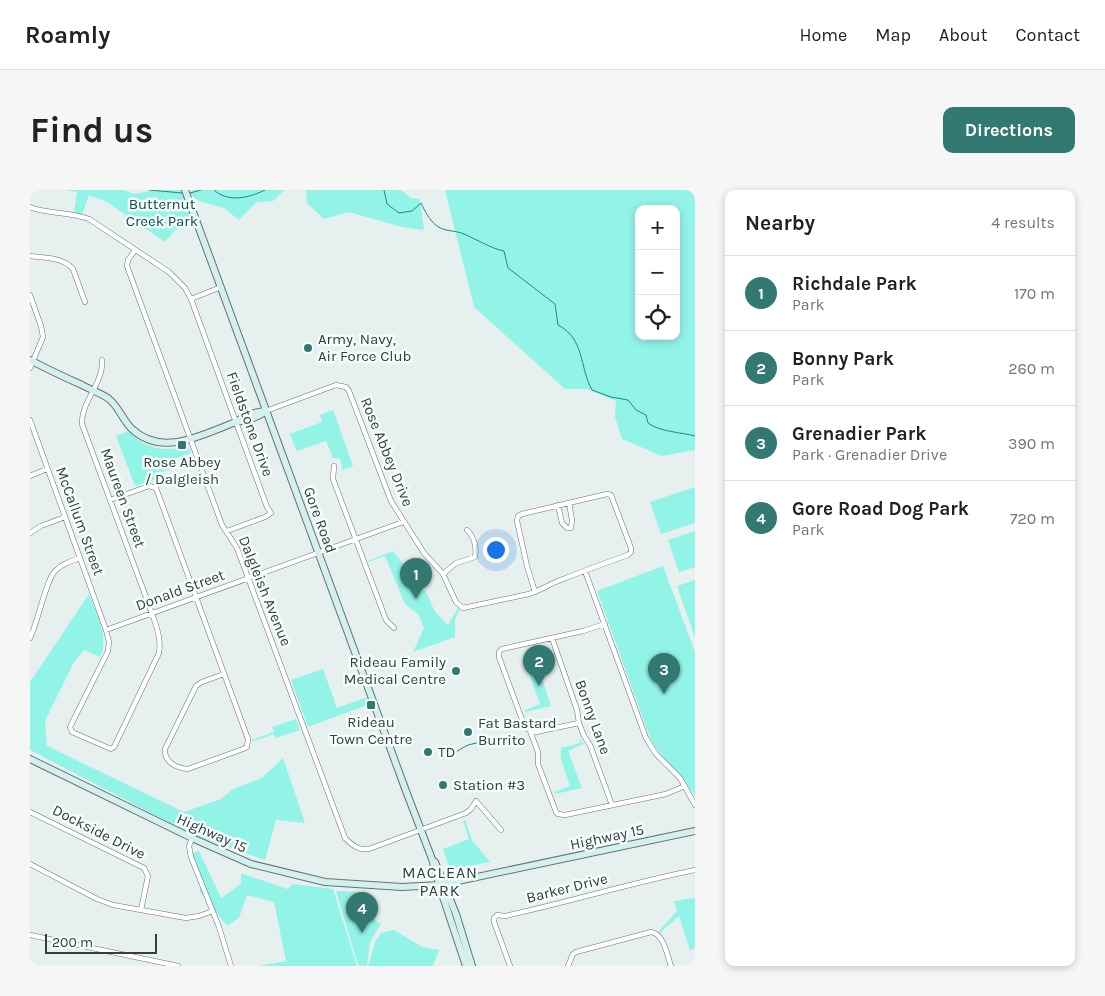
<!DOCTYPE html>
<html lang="en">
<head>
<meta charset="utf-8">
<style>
	body { margin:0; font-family:Karla,sans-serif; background:#f6f6f6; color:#222 }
	.controls { position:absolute; right:15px; top:15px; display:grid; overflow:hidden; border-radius:10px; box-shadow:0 2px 8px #0003 }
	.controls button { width:45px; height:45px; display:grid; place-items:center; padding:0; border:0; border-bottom:1px solid #e0e0e0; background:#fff; color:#222; font:25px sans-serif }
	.scale { position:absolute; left:15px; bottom:12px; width:112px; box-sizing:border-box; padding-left:5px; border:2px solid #383c3b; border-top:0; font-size:14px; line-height:18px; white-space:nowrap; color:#383c3b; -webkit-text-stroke:4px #f3fdfb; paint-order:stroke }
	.you { position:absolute; left:465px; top:359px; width:18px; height:18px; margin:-12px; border:4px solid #fff; border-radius:50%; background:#1a73e8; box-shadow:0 0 0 8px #1a73e833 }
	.badge { display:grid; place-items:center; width:32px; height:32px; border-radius:50%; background:#317971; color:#fff; font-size:16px; font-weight:700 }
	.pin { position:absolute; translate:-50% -41px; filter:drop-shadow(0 1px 2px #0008) }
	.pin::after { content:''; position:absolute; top:26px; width:18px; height:15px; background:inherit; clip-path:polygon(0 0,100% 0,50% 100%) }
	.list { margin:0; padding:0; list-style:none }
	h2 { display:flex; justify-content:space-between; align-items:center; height:65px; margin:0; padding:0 20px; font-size:21px }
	h2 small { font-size:16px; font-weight:400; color:#767676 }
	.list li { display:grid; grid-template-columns:32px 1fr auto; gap:15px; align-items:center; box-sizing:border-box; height:75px; padding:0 20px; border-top:1px solid #e0e0e0 }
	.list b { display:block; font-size:19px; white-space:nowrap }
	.list p { margin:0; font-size:16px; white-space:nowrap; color:#767676 }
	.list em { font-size:16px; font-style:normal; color:#767676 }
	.icon { flex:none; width:28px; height:28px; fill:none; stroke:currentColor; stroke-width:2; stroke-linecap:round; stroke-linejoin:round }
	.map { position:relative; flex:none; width:665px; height:776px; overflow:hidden; border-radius:10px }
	header { display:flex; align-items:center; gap:30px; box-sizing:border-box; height:70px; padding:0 25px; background:#fff; border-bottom:1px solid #e0e0e0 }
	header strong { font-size:24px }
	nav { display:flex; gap:28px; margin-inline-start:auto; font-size:18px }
	.intro { display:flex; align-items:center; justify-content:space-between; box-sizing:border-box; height:120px; padding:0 30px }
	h1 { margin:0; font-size:35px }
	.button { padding:12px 22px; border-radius:10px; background:#317971; color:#fff; font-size:18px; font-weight:700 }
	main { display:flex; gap:30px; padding:0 30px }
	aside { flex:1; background:#fff; border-radius:10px; box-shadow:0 2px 8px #0003 }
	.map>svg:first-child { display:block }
</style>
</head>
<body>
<header>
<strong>Roamly</strong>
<nav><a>Home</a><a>Map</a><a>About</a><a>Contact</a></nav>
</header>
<div class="intro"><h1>Find us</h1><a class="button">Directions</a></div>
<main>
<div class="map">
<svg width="665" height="776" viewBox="0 0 665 776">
	<rect width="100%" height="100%" fill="#e6f0ee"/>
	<path fill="#92f3e7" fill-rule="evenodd" d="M 35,0 L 94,0 L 104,4 L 126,0 L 153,0 L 166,36 L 145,40 L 135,52 L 77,12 L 59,5 L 52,25 L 44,23 L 47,2 Z
		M 163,0 L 254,0 L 243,11 L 227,12 L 209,30 L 194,18 L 169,11 L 159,3 Z
		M 276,0 L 371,0 L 381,8 L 390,9 L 394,40 L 372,37 L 319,22 L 294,29 L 277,13 Z
		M 415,0 L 665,0 L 665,260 L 632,266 L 592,249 L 585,227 L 586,211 L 557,199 L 535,199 L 444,117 ZM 609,19 L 646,19 L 646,146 L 609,146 Z
		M 303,220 L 323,276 L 311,280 L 312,277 L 310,269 L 303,268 L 296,251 L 267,261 L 260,244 L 292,232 L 290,225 Z
		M 99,241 C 115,260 136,262 158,256 L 161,263 L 144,269 L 146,277 L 126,284 L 127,289 L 105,296 L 86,246 Z
		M 665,297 L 665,333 L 631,344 L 620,312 Z
		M 665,341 L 665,377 L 649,382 L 638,350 Z
		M 363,361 L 397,404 L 405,422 L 418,435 L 428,418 L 430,419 L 425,430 L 425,447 L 383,462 L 394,438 L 388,424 L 375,414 L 355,366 L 339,372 L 338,371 Z
		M 633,376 L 665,462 L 665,606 C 652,584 630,569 619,545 L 567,401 Z
		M 665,390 L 665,448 L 647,396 Z
		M 59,404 C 66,424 80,447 70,467 L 54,460 L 43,474 L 15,531 L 17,556 L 154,622 L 191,609 L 203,599 L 232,588 L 253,568 L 275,633 L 246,630 L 235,670 L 163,645 L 0,560 L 0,492 Z
		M 524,470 L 524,472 L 508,478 L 521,516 L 495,522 L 495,520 L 510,514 L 496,476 Z
		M 293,479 L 307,518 L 338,507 L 340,514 L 278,537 L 261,490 Z
		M 266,529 L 270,540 L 246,548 L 244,544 L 222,552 L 222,550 L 244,542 L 242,537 Z
		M 549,549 L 554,554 L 538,561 L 552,598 L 525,604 L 524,602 L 540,596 L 531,569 L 531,558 L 550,553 Z
		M 435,630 L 442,650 L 460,672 L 420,680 L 413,659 L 439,649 L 433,631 Z
		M 169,661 L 191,708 L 211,694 L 211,683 L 257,699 L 263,694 L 303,699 L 327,776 L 228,776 L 256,771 L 244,712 L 217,705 L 209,728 L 197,736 L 170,702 L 170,684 L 162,663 Z
		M 306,701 L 337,702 L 340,726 L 351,734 L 340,752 L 337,776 L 328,775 Z
		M 665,708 L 665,758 L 660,760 L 649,726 L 630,743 L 628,742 L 647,721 L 644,711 Z
		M 364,740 L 392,757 L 409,760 L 403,776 L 338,776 L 346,750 L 351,743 Z"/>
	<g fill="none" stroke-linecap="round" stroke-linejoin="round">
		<path stroke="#218980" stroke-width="1" d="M 119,0 L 152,3
			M 184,0 C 198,13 219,8 235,0
			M 354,0 L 357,14 L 369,23 L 382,21 L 391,13 C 395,21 399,30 407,36 C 415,42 425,40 434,44 C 448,50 460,58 474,61 L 478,78 L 525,114 L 528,135 C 555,149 549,176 562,200 L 581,207 L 598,210 L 606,220 L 616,225 L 618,233 C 630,242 650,242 665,246
			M 160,3 L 171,0
			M 413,569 L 438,555 L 467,548 L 474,554"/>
		<defs>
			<path id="street" d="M 0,17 C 19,24 40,22 59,29 L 139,82 L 155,98 L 161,109 L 237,317 L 241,323 L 235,327 L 197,341
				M 105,60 L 98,70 L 97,76 L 192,335 L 207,358 L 315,648 C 323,656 328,660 339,659 L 436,623 L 441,619 L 446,611 L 471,640
				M 0,66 C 14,68 33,67 43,79 L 55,112
				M 0,105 L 11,136 L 13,147 L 0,178
				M 161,109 L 191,97
				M 236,221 L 306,195 L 316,197 L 319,201 L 361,311 L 394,363 L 413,384 L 426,412 L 433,418 L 499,404 C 509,401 518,395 528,391 C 551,382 575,373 598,365 L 601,362 L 601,358 L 581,305 L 577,304 L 492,324 L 488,326 L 487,331 L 497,376 L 505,402
				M 0,230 L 76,440 L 79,452 L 78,461 L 40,537 L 42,542 L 81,559 L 84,557 L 129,463 C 131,451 128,441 124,429 L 52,234 C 51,211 74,193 72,170
				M 304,276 L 303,289 L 356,430 L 364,438
				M 0,286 L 17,279
				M 80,310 L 119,296 L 126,298 L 218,549 L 217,557 L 213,559 L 158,579 C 146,578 134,572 135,559 L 166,496 L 172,492 L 194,484
				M 528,315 L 532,333 L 537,338 L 541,338 L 542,330 L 539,313
				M 0,343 L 11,336 L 35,327
				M 555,381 L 616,548 L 626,564 L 650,588 L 665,615
				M 413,384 L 426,373 L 445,367 C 447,358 444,346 437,340
				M 575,434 L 553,441 L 472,459 L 469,462 L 469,467 L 494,535 L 500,541 L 508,562 L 508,574 L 526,622 L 528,624 L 535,625 L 636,604 L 655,596
				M 76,440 L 373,332
				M 0,448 C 8,432 16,390 25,381 C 32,374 41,371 50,368
				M 522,448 L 547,520 L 549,533 L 554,546 L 560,555 L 582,615
				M 501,543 L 549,533
				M 0,622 L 114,678 L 118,686 L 111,720
				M 162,648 L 159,656 L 161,667 L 189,737 L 201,776
				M 0,674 L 67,709 L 83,715 L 156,728 L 169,726 L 183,721
				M 0,745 L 148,776
				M 480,776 L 464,732 L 464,728 L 467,725 L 475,726 C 539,712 601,693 665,680
				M 538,776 L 543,764 L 546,762 L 621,742 C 634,744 637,765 641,776"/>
			<path id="secondary" d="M 155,0 L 376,601 L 402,669 L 411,701 L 436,776
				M 0,170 C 17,179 34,187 52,195 C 61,200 71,203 79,209 C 89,217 93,231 102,239 C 133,268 173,244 206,232 C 215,225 225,222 236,221
				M 206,232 C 217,231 226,228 235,222
				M 0,569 L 162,648 L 221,674 L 295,692 L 372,697 L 409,695 L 665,641
				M 405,672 L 426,724 L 442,776"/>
		</defs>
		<use href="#street" stroke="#697270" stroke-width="5.5"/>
		<use href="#secondary" stroke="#697270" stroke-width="8"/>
		<use href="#street" stroke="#fff" stroke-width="4.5"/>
		<use href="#secondary" stroke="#d2f0ed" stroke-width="6"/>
	</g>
	<g fill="#317971" stroke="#f3fdfb" stroke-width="2">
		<circle cx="278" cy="158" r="5"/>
		<rect x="147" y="250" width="10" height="10" rx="2.5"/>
		<circle cx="426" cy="481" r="5"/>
		<rect x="336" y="510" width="10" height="10" rx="2.5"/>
		<circle cx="438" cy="542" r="5"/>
		<circle cx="398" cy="562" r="5"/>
		<circle cx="413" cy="595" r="5"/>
	</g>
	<g text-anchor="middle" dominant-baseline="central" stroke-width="5" stroke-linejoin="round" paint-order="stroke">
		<g font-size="15" fill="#144c47" stroke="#f3fdfb">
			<text x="132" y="14">Butternut<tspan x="132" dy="17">Creek Park</tspan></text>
		</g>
		<g font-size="15" fill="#383c3b" stroke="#f3fdfb" text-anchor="start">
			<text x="288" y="149">Army, Navy,<tspan x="288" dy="17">Air Force Club</tspan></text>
			<text x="152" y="272" text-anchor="middle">Rose Abbey<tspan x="152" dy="17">/ Dalgleish</tspan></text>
			<text x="416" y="472" text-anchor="end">Rideau Family<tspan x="416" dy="17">Medical Centre</tspan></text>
			<text x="341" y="532" text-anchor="middle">Rideau<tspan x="341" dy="17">Town Centre</tspan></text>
			<text x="448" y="533">Fat Bastard<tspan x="448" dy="17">Burrito</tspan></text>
			<text x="408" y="562">TD</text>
			<text x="423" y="595">Station #3</text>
		</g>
		<g font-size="15" fill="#383c3b" stroke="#f3fdfb">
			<text transform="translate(220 234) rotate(70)">Fieldstone Drive</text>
			<text transform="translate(357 262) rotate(68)">Rose Abbey Drive</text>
			<text transform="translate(93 308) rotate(70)">Maureen Street</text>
			<text transform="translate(290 330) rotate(70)">Gore Road</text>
			<text transform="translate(50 331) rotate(70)">McCallum Street</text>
			<text transform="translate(150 400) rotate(-20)">Donald Street</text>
			<text transform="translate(235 401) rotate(68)">Dalgleish Avenue</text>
			<text transform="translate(563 527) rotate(70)">Bonny Lane</text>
			<text transform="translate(69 642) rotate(27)">Dockside Drive</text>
			<text transform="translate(182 643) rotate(24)">Highway 15</text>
			<text transform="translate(577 647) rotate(-12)">Highway 15</text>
			<text transform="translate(537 698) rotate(-14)">Barker Drive</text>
		</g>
		<g font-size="16" letter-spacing="1" fill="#383c3b" stroke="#f3fdfb">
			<text x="410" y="682">MACLEAN<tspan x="410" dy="18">PARK</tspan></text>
		</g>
	</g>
</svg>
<div class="controls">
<button>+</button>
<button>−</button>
<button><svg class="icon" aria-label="locate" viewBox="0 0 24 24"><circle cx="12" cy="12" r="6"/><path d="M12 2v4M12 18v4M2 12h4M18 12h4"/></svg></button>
</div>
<div class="scale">200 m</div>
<div class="you"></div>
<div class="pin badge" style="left:386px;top:409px">1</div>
<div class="pin badge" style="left:509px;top:496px">2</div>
<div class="pin badge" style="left:634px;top:504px">3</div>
<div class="pin badge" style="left:332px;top:743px">4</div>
</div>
<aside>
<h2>Nearby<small>4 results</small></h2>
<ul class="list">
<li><span class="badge">1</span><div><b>Richdale Park</b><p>Park</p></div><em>170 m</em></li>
<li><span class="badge">2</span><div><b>Bonny Park</b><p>Park</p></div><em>260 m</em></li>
<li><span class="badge">3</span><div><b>Grenadier Park</b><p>Park · Grenadier Drive</p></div><em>390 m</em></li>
<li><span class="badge">4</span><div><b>Gore Road Dog Park</b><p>Park</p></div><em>720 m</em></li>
</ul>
</aside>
</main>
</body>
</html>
